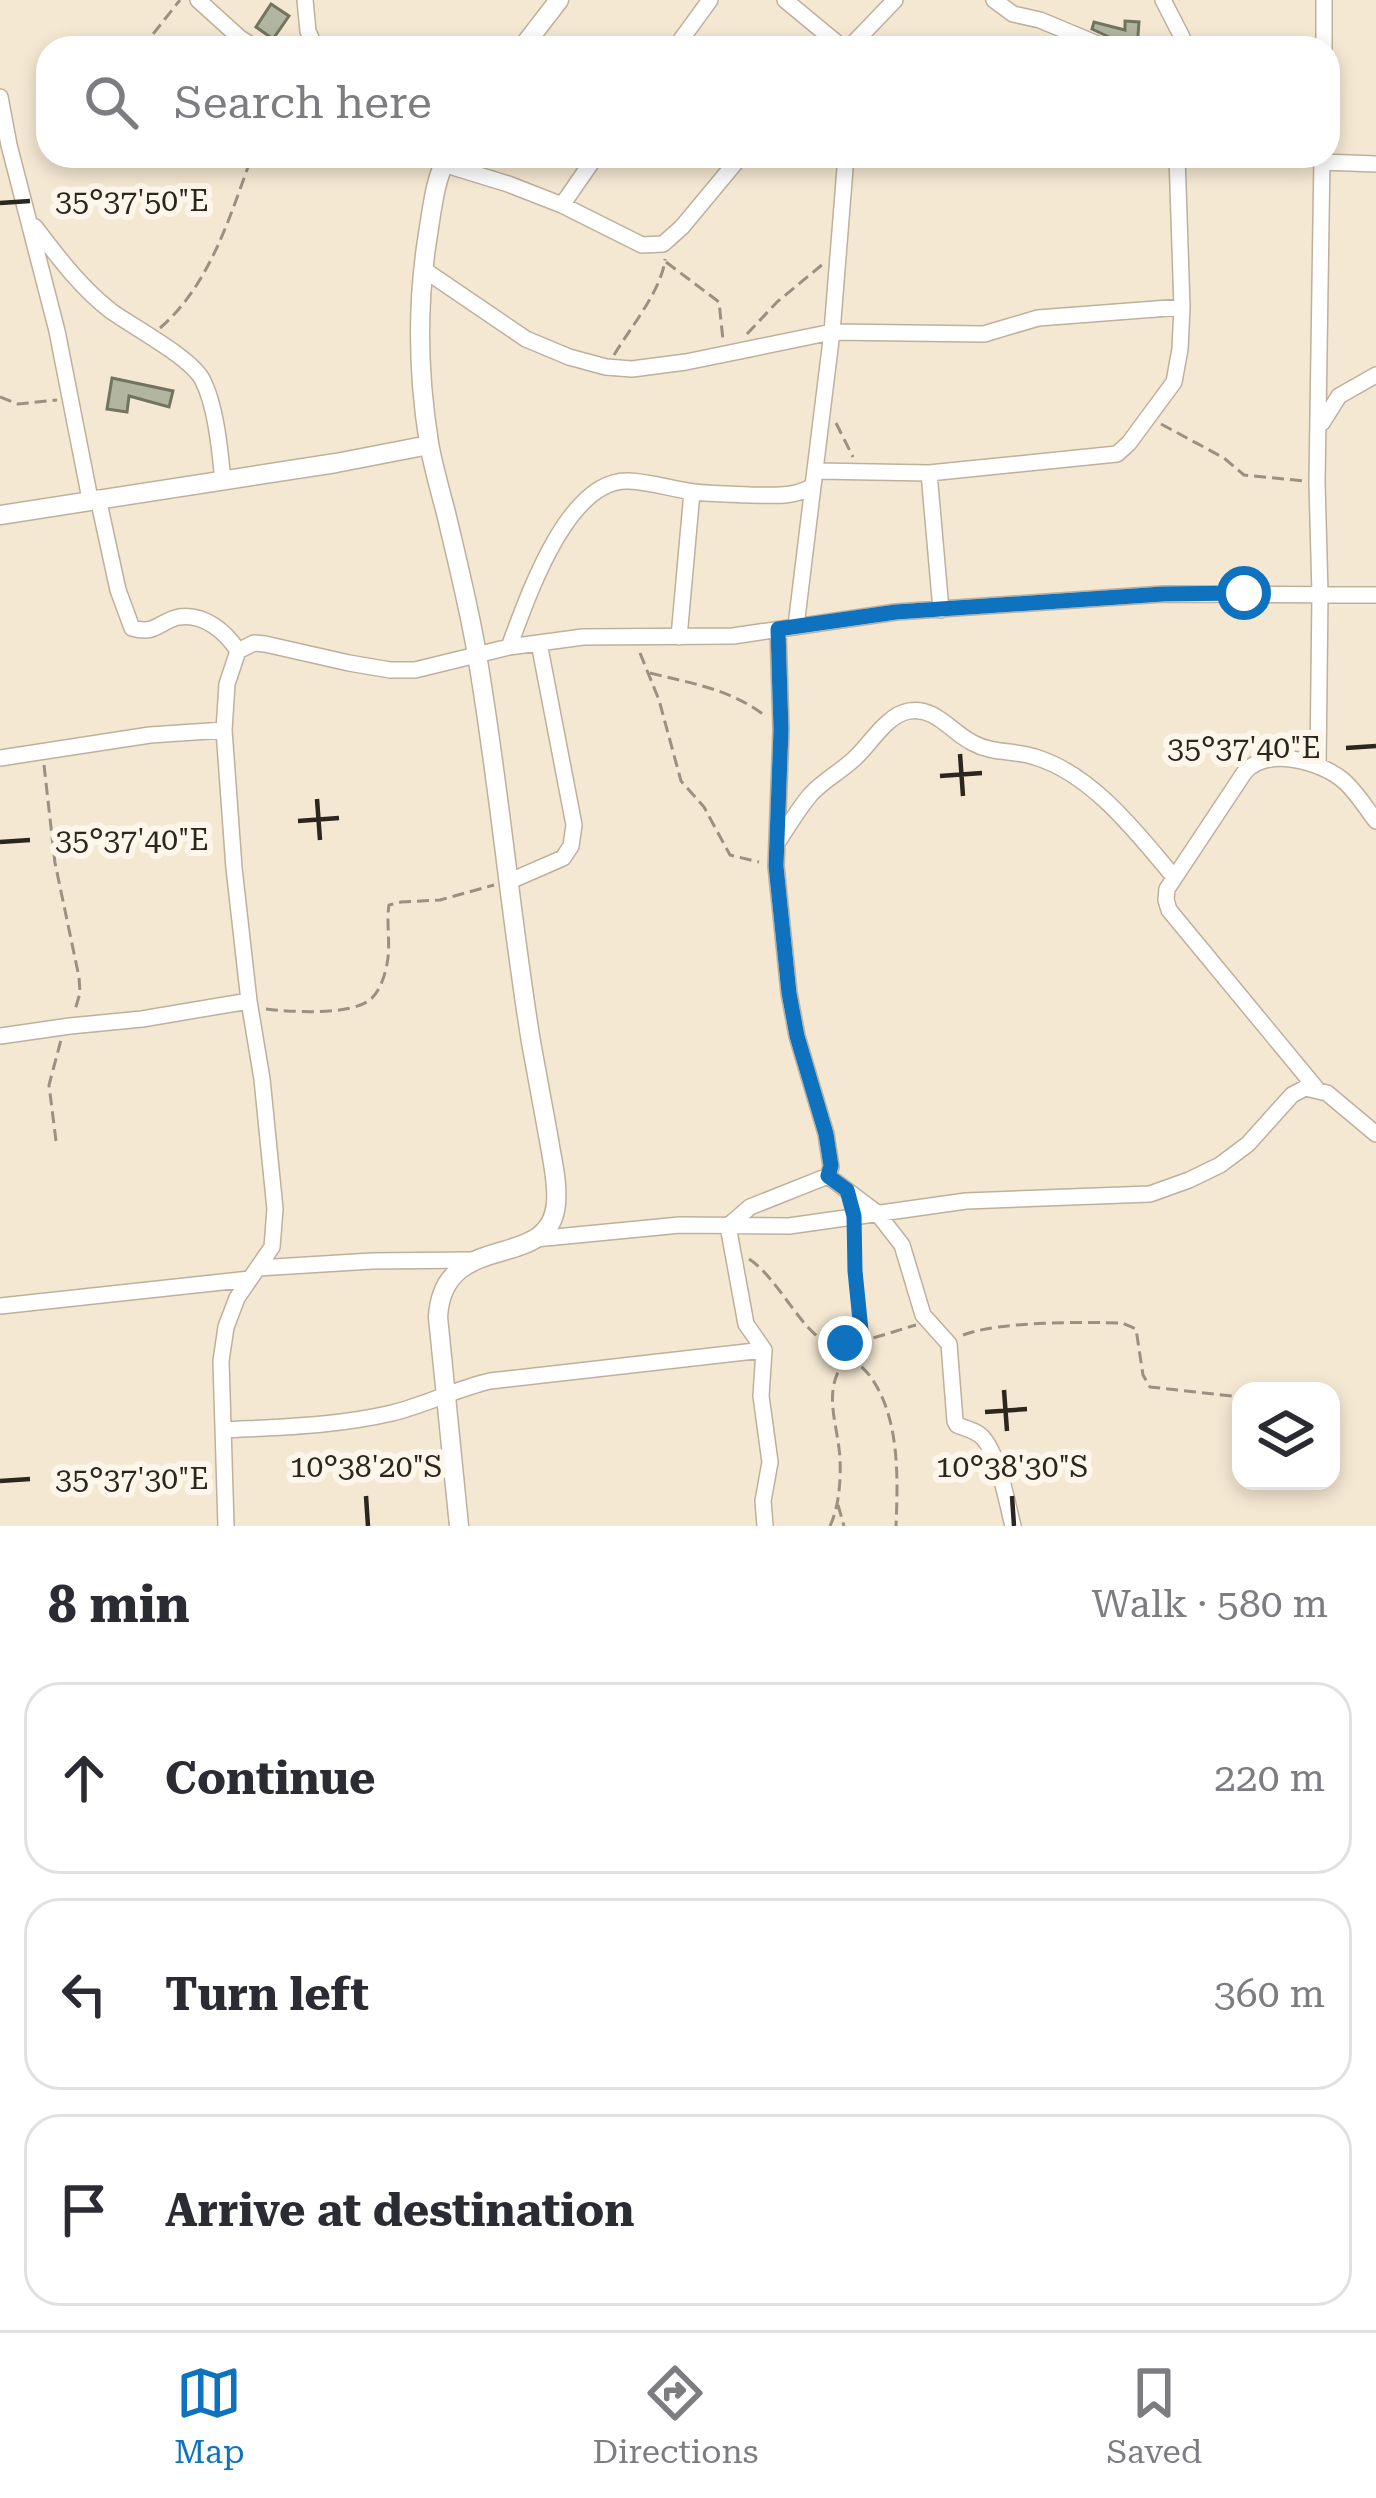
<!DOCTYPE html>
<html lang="en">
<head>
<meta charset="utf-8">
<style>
	body { margin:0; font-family:"Roboto Serif",serif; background:#f2f2f3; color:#2b2b33 }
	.controls { position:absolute; right:36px; bottom:36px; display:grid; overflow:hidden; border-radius:24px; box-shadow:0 6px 18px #0003 }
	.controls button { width:108px; height:108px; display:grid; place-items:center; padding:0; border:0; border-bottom:3px solid #e1e1e2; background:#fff; color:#2b2b33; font:60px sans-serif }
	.stop { position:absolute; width:36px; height:36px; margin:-27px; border:9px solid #0e72be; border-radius:50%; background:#fff }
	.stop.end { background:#0e72be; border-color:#fff; box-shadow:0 3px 12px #0008 }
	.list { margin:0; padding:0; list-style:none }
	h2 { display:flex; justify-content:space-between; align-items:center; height:156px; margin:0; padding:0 48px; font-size:51px }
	h2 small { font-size:39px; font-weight:400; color:#7c7c81 }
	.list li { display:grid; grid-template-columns:78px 1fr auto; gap:36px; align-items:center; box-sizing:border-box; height:192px; margin:0 24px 24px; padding:0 24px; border:3px solid #e1e1e2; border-radius:36px }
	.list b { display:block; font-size:45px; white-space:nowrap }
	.list em { font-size:39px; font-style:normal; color:#7c7c81 }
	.icon { flex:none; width:66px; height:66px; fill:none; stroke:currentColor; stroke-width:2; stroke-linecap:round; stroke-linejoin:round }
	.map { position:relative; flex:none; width:1376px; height:1526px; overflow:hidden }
	.search { position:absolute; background:#fff; box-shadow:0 6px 18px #0003; left:36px; right:36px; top:36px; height:132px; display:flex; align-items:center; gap:30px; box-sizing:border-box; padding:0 42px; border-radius:36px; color:#7c7c81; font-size:45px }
	.sheet { height:804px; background:#fff }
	nav { display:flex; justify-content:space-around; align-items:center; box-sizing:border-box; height:168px; border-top:3px solid #e1e1e2; background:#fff; font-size:33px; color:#7c7c81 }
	nav a { display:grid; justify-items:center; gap:6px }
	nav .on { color:#0e72be }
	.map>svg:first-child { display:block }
</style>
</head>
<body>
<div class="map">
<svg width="1376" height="1526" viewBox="0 0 1376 1526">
	<rect width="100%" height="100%" fill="#f5e8d3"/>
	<path fill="#b2b59f" stroke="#71745f" stroke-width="3" d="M 271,4 L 289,16 L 273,39 L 256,27 Z
		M 1125,21 L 1139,22 L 1137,48 L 1123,48 L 1124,44 L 1092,29 L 1094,22 L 1125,30 Z
		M 112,378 L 173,391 L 169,407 L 129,396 L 127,412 L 107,409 Z"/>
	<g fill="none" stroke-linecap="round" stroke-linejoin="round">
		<defs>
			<path id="minor" d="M 198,0 L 240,38 L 256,48
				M 305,0 L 308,31 L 315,48
				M 785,0 L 843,48
				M 994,0 L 1013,14 L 1040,20 L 1107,48
				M 1163,0 L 1182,37 L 1182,48
				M 1324,0 L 1324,48
				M 675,48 L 710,0
				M 849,48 L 895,0
				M 0,97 L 9,145 L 57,331 L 90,499
				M 430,156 L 443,164 L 508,184 L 562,205 L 642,245 L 663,244 L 682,227 L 741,156
				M 1322,162 L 1376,164
				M 562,205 L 596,156
				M 35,227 C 58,257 81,288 111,311 C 133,327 190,357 202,379 C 216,405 220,451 223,481
				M 423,269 L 526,339 L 569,357 L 606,367 L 632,369 L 686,362 L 832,332 L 984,334 L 1038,318 L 1182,307
				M 1322,423 L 1339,396 L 1376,375
				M 817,471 L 929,473 L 1117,454 L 1129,443 L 1174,382 L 1180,349 L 1182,307 L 1177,156
				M 929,473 L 941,610
				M 98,498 L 118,590 L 132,628 C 157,635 159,621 179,617 C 204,613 226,632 238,651
				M 796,626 L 813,486
				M 679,637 L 692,492
				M 509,647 C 527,599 567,478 629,481 C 651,482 672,489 694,492 C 712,494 731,494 750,495 C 773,495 793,498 813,486 L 832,332 L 846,156
				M 0,758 L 150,735 L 224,730
				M 1318,765 L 1320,594 L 1317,482 L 1322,156
				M 779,840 C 789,825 799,808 811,794 C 824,780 840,772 854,759 C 870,745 886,715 909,711 C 935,706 952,733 973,743 C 993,754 1014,750 1035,757 C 1092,774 1137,833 1174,877
				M 508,882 L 563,858 L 571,846 L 574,825 L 539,643
				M 0,1036 L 70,1026 L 142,1019 L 249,1001
				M 1316,1088 L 1169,910 L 1166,900 L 1167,889 L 1244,773 C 1266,746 1322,761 1345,782 C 1357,793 1366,808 1376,821
				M 828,1176 L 877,1213 L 902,1245 L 923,1315 L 949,1344 L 955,1421 L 957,1425 C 967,1429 978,1431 984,1439 C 999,1457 1007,1503 1013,1526
				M 535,1239 L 680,1225 L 789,1226 L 966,1201 L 1150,1194 L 1189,1180 L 1220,1165 L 1248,1144 L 1292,1095 L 1305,1088 L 1327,1093 L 1376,1134
				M 258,1268 L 372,1261 L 472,1260
				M 0,1306 L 250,1279
				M 224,1430 C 280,1427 337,1426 392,1413 C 425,1405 456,1389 490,1381 L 764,1350
				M 226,1526 L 221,1361 L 226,1327 L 237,1298 L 272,1247 L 275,1209 L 262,1079 L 249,1001 L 234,868 L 224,730 L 227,684 L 238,651 L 254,643 L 265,644 L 349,663 L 390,670 L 415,670 L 509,647 L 583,637 L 733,636 L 896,612 L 1163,594 L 1376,595
				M 765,1526 L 763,1501 L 770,1462 L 761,1396 L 764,1350 L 746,1324 L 728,1226 L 750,1207 L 828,1176 L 831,1167 L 826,1134 L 797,1036 L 789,993 L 776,866 L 781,730 L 778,630"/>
			<path id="tertiary" d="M 522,48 L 559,0
				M 448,156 C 435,177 432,210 428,234 C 417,302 418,375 429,443 C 433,466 440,490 446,513 C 457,560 469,607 477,655 C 499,783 510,913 531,1042 C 537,1074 543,1107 549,1140 C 552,1160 558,1182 556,1203 C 551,1274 443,1227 438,1317 L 459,1526
				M 0,515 L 336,463 L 429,445"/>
		</defs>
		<use href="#minor" stroke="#bdb09d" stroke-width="18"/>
		<use href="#tertiary" stroke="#bdb09d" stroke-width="21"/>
		<path stroke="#9a9182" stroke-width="3" stroke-dasharray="12 6" stroke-linecap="butt" d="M 142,48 L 180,0
			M 666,262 L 719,302 L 723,340
			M 160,328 C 210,285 230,216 252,156
			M 747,334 L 777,302 L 823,264
			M 614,355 C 630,328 662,290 665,259
			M 0,397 L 18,404 L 57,400
			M 836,423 L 853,457
			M 1161,424 L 1224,458 L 1244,475 L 1304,481
			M 640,653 L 659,700 L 681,781 L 704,807 L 730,855 L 759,862
			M 650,673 C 690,683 730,689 764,715
			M 44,765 L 55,863 L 79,977 L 80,993 L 75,1010
			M 266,1009 C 292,1012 351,1016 371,999 C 380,991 385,975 387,964 C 391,944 386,924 389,905 L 401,902 L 440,900 L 494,885
			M 56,1141 L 49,1085 L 61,1040
			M 854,1230 L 862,1340
			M 749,1259 C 778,1277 804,1337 830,1343 C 852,1348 893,1331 916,1325
			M 963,1335 C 1000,1321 1082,1322 1122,1323 L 1136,1329 L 1143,1375 L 1150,1387 L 1241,1397
			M 833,1345 C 845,1354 860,1363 870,1376 C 900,1417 898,1478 896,1526
			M 838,1505 L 844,1526
			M 830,1526 C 839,1507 841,1480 840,1459 C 838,1422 820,1389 848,1357"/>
		<use href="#minor" stroke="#fff" stroke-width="15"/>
		<use href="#tertiary" stroke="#fff" stroke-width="18"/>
	</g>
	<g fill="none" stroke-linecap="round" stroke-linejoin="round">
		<path stroke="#0e72be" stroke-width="15" d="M 845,1343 L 862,1340 L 855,1271 L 854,1216 L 847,1190 L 828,1176 L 831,1166 L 826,1134 L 797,1036 L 789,993 L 776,866 L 781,730 L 778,629 L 896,612 L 1163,594 L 1244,593"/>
	</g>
	<path fill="none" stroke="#2b261e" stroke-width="4.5" d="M 0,203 L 30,201M 1346,748 L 1376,746M 960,754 L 963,796M 940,776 L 982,773M 317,799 L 320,840M 298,821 L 339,818M 0,842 L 30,840M 1004,1390 L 1007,1431M 985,1412 L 1027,1409M 0,1481 L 30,1479M 366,1496 L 368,1526M 1012,1496 L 1014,1526"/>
	<g font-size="30" text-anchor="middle" fill="#2b261e" stroke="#fef6ea" stroke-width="12" stroke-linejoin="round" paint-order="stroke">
		<text x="132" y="211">35°37'50"E</text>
		<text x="1244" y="758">35°37'40"E</text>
		<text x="132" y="850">35°37'40"E</text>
		<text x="366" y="1477">10°38'20"S</text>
		<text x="1012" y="1477">10°38'30"S</text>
		<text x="132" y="1489">35°37'30"E</text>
	</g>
</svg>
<div class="controls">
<button><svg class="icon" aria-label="layers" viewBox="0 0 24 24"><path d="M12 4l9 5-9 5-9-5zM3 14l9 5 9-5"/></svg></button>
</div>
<div class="stop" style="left:1244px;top:593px"></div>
<div class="stop end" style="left:845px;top:1343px"></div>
<div class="search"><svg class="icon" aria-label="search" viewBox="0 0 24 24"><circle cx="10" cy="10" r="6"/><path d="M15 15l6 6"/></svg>Search here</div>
</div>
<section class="sheet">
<h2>8 min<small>Walk · 580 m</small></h2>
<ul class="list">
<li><svg class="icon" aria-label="ahead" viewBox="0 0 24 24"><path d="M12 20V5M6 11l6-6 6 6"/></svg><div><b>Continue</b></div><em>220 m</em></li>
<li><svg class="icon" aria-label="left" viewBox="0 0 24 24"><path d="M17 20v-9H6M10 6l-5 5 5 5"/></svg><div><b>Turn left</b></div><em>360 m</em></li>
<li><svg class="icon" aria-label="arrive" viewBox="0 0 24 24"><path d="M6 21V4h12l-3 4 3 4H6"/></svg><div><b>Arrive at destination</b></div></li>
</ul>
</section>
<nav>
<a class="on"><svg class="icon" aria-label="map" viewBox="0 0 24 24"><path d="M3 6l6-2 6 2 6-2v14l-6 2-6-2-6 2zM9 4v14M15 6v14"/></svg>Map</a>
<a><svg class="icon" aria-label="directions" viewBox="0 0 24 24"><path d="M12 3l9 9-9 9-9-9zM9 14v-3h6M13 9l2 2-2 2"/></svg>Directions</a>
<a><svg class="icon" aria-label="saved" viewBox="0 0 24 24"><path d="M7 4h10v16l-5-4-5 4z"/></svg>Saved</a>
</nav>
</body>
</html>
